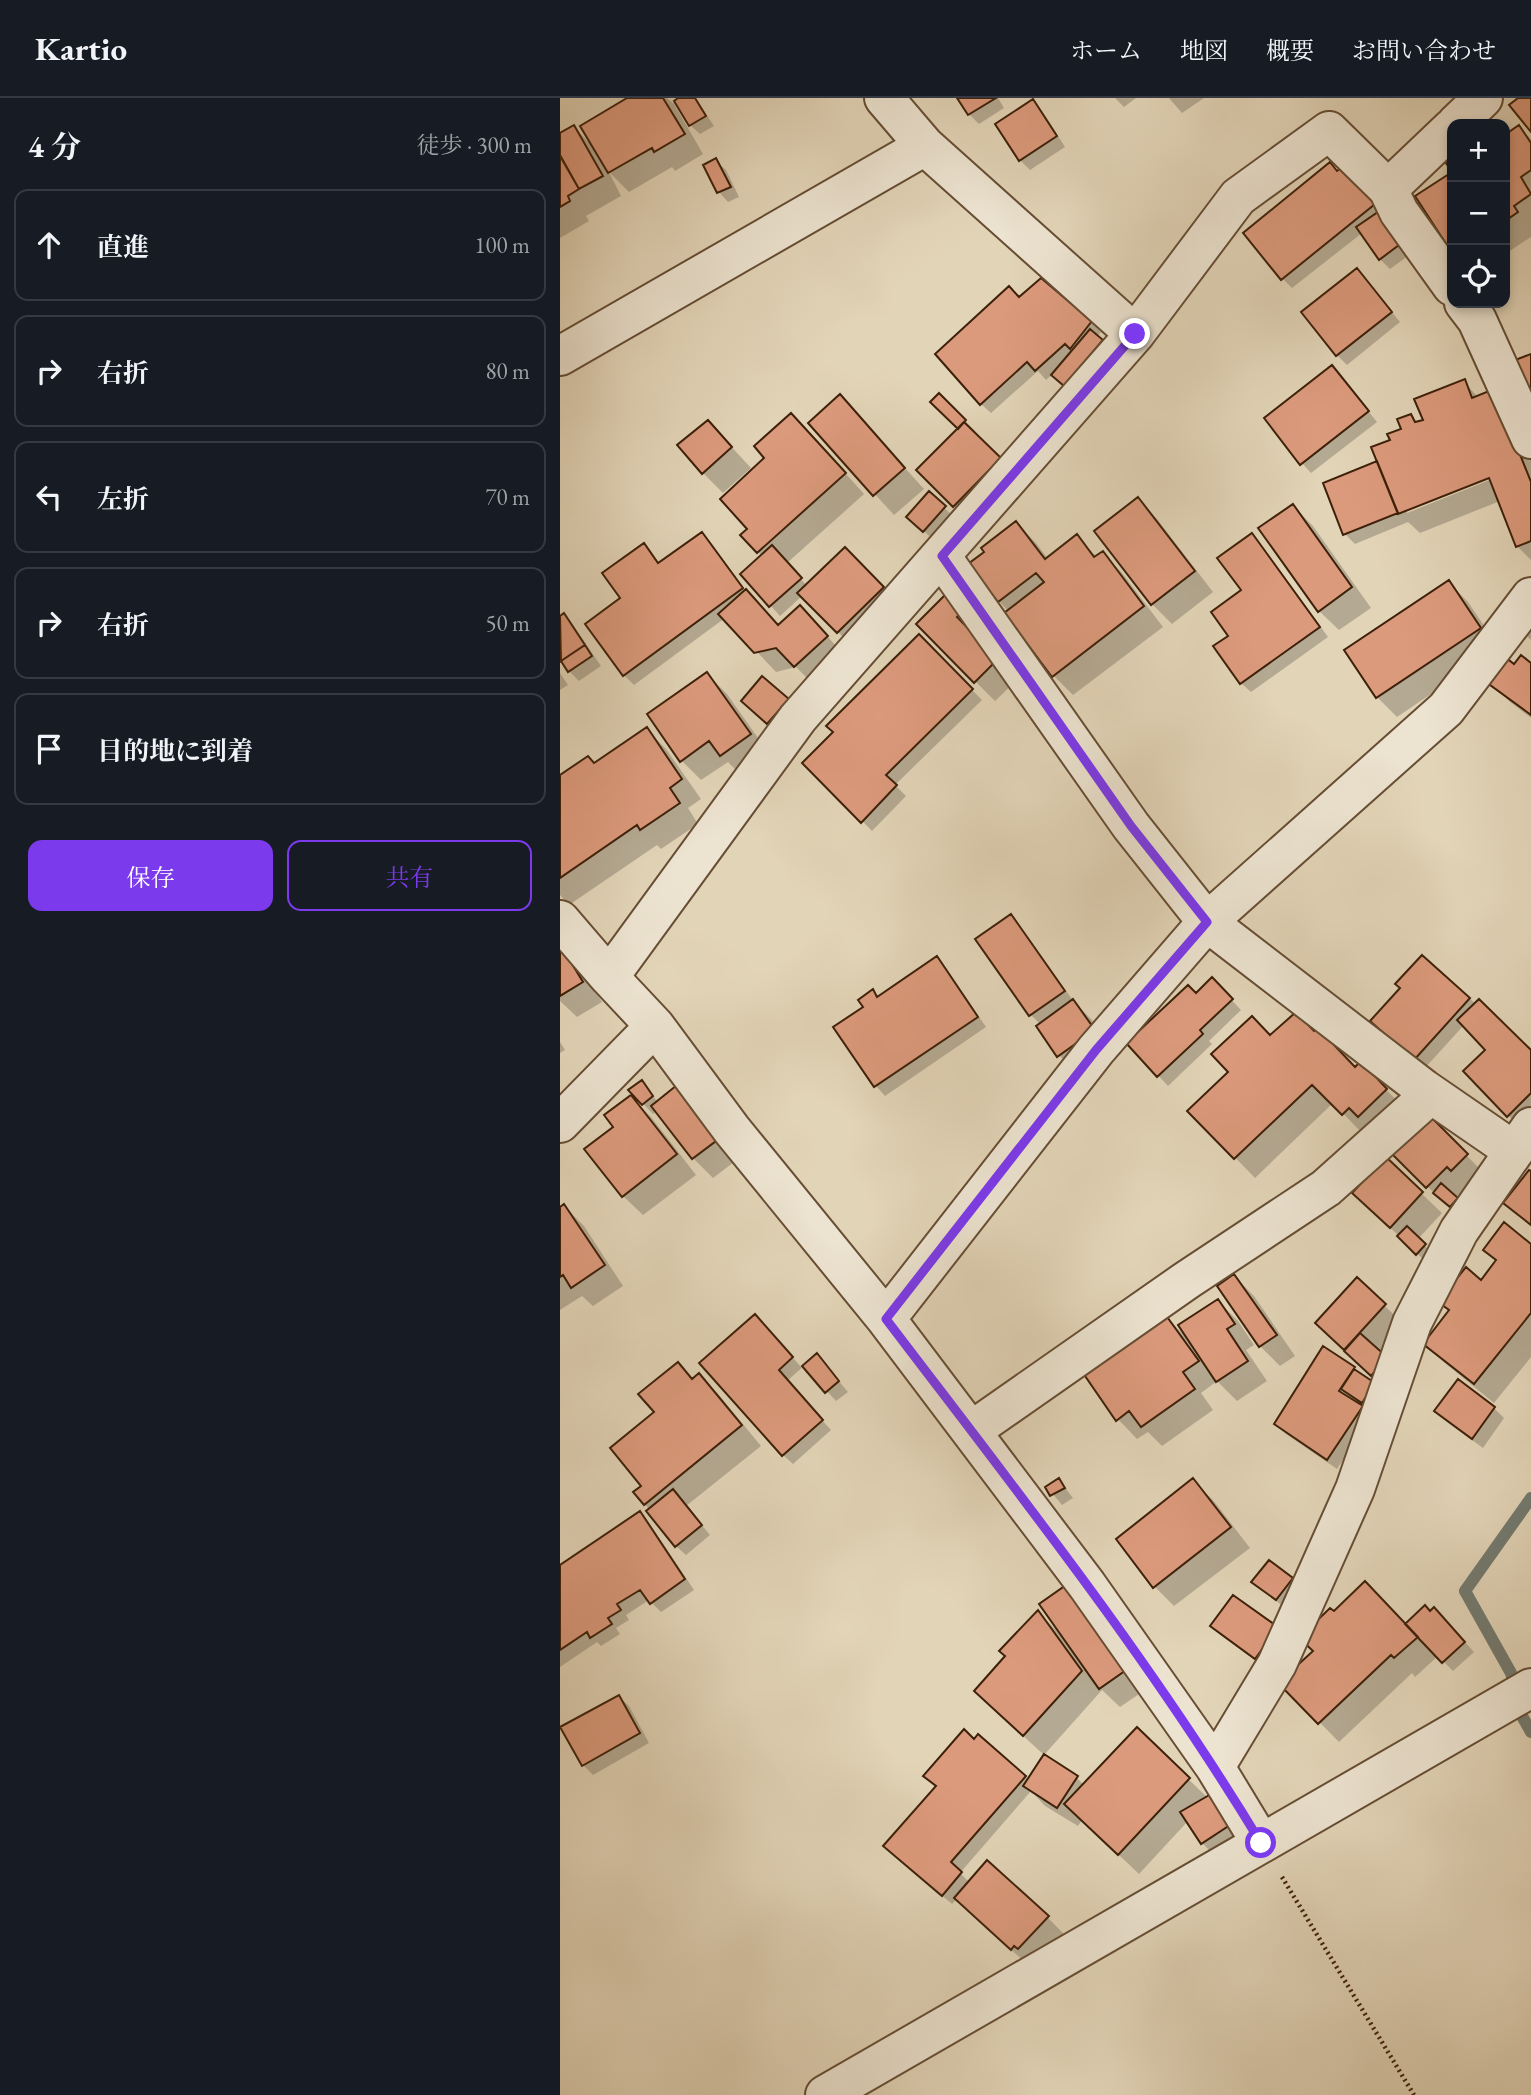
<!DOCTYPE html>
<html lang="ja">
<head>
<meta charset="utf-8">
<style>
	body { margin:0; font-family:"EB Garamond","Noto Serif JP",serif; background:#20242c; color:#f1f3f6 }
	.controls { position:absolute; right:21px; top:21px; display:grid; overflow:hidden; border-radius:14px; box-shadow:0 4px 10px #0003 }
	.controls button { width:63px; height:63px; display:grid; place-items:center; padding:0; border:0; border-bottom:2px solid #363941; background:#171b24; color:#f1f3f6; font:35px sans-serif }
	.stop { position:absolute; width:21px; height:21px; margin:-16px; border:5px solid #7c3aed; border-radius:50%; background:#fff }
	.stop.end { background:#7c3aed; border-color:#fff; box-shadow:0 2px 7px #0008 }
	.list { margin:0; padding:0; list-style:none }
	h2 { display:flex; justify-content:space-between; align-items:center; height:91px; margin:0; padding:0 28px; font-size:30px }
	h2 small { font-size:23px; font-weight:400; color:#9ea1a6 }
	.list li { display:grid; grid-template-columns:46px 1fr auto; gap:21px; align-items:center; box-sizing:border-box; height:112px; margin:0 14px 14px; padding:0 14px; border:2px solid #363941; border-radius:14px }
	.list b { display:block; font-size:26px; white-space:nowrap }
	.list em { font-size:23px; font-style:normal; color:#9ea1a6 }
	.actions { display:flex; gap:14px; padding:21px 28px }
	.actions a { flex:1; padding:16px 0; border:2px solid #7c3aed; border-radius:14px; text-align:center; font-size:24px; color:#7c3aed }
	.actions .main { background:#7c3aed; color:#fff }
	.icon { flex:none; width:38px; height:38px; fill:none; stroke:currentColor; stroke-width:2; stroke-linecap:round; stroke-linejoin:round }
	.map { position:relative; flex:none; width:971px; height:1997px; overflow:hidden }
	header { display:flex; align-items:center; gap:42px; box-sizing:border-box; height:98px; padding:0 35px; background:#171b24; border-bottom:2px solid #363941 }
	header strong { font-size:33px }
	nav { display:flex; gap:38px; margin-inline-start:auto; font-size:24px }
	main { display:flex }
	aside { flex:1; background:#171b24 }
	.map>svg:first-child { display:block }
</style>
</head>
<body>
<header>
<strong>Kartio</strong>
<nav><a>ホーム</a><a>地図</a><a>概要</a><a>お問い合わせ</a></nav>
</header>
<main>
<aside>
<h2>4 分<small>徒歩 · 300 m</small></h2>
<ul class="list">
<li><svg class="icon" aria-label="ahead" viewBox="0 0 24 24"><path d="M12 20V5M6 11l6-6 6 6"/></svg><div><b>直進</b></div><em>100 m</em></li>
<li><svg class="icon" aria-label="right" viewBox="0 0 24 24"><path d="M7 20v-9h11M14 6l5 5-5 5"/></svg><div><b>右折</b></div><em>80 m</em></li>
<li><svg class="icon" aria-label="left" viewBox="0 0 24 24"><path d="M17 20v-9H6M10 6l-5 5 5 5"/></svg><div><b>左折</b></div><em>70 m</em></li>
<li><svg class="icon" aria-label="right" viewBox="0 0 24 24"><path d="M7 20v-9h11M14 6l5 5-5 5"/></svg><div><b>右折</b></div><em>50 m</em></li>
<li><svg class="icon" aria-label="arrive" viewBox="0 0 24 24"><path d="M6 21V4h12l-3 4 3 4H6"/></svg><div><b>目的地に到着</b></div></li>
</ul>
<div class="actions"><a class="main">保存</a><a>共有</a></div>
</aside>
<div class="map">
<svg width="971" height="1997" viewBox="0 0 971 1997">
	<rect width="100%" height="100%" fill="#e2d4b7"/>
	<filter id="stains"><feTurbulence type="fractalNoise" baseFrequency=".00286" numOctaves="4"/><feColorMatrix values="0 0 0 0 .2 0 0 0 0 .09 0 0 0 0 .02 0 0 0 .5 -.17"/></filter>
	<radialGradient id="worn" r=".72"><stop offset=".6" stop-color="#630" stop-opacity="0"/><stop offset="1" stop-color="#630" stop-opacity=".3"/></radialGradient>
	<path fill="#0003" fill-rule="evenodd" d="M 71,0 L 107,0 L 114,6 L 143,56 L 115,73 L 112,69 L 69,94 L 49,74 L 61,98 L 26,118 L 29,123 L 0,140 L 0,37 L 14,29 L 33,49 Z
		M 122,0 L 135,0 L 154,28 L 140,36 L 130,27 Z
		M 399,0 L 438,0 L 444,10 L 419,26 L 409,16 Z
		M 555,0 L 576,0 L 564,9 Z
		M 609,0 L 644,0 L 622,15 Z
		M 472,4 L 482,13 L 505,49 L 470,72 L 460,62 Z
		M 959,29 L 971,41 L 971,139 L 945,156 L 945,33 L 948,37 Z
		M 156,63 L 166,72 L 179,99 L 168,104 L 159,94 Z
		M 778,75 L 794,80 L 852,155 L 830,171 L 820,161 L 802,135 L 732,190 L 723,181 Z
		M 797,172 L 840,224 L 787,267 L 777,257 Z
		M 460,201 L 531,224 L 541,234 L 537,239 L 551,253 L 514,296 L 493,276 L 486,282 L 478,273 L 431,315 L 421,306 Z
		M 772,269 L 817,324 L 751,375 L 742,365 Z
		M 904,284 L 971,357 L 971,462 L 957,448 L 940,403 L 860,435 L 848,424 L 795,446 L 785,436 L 819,364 L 832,343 L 851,318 L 858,325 L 865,323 ZM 936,375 L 937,379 L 847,415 L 847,411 Z
		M 379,297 L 415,333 L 413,335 L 460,381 L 414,428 L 358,372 L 400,331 Z
		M 280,298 L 364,391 L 334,417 L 250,325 Z
		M 251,337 L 304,396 L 227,465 L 247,488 L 285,451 L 343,510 L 298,554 L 242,498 L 220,518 L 182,476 L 202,458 L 183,437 L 189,431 Z
		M 167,344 L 191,370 L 163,395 L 143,375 Z
		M 369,396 L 405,429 L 384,452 L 349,419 Z
		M 578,402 L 597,421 L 653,494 L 612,526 L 592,506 Z
		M 733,408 L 753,428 L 811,510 L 779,532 L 759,513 Z
		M 456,425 L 476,445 L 488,461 L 517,439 L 537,459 L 543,455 L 562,475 L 603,529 L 513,597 L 494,578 L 449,514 L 439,503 L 427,454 Z
		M 142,436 L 152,446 L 188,496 L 219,528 L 259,529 L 286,559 L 255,588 L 236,569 L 216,574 L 165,520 L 74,587 L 64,577 L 28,527 L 63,501 L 84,447 L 100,466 Z
		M 692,437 L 701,447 L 768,539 L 691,594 L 681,585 L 671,539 L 683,492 Z
		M 888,484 L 908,504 L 939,550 L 837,619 L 817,599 Z
		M 386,499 L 421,534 L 457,582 L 435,603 L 358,526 Z
		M 4,517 L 13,527 L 41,568 L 19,583 L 9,573 L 0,559 L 0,520 Z
		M 971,520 L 971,542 L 961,532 Z
		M 359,538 L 422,602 L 335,687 L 346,698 L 312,733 L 245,665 L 276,634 Z
		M 971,567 L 971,620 L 949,603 L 929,583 L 954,568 Z
		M 0,575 L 8,587 L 0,592 Z
		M 147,576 L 167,596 L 210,657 L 181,677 L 168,664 L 141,682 L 121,662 Z
		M 228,602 L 238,612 L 217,635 L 193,613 Z
		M 86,631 L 106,651 L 141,701 L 128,710 L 138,726 L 101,751 L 97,747 L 9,807 L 0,797 L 0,679 L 35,667 Z
		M 451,818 L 460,828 L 514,904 L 533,923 L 554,953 L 518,977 L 499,957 L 481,927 L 471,917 L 418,841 Z
		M 0,855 L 23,873 L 42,904 L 17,919 L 0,903 Z
		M 863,859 L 971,955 L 971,1034 L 968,1037 L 948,1017 L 928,952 L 904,927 L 864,971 L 822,932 L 842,890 Z
		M 376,861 L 386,870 L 426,929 L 325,998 L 316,988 L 275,929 L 305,909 L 313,894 L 319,900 Z
		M 652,881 L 681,912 L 649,943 L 652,946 L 608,988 L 568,945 L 636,897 Z
		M 755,935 L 796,971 L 801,966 L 846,1012 L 802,1035 L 773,1005 L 695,1080 L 630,1013 Z
		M 0,944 L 5,952 L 0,955 Z
		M 81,985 L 98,1004 L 182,1058 L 153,1080 L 133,1060 L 97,1013 L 93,1016 L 70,992 Z
		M 71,999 L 91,1019 L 136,1077 L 83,1117 L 63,1098 L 56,1029 Z
		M 869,1020 L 926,1077 L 908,1088 L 895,1100 L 906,1111 L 900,1118 L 888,1107 L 887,1108 L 834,1055 Z
		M 823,1059 L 882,1115 L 858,1141 L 874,1157 L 867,1165 L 815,1115 Z
		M 971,1075 L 971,1129 L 946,1105 Z
		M 4,1108 L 24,1128 L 63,1188 L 33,1208 L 22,1198 L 0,1212 L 0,1111 Z
		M 971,1148 L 971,1259 L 934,1305 L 885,1265 L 865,1245 L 921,1184 L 937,1164 L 925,1152 Z
		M 674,1178 L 694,1198 L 735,1258 L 720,1268 L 700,1248 Z
		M 797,1182 L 845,1227 L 819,1255 L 822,1286 L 758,1225 Z
		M 658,1203 L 678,1223 L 694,1247 L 686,1252 L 707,1283 L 677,1303 L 657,1283 L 641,1295 L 653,1312 L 602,1348 L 588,1334 L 577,1341 L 558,1321 L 605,1218 L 627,1240 Z
		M 204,1228 L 242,1270 L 257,1257 L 288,1294 L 276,1303 L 244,1268 L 227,1283 L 271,1332 L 233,1366 L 223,1357 Z
		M 763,1251 L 814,1286 L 813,1313 L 799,1304 L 797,1305 L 811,1319 L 777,1371 L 726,1336 L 716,1326 Z
		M 118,1267 L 133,1282 L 139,1277 L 159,1297 L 201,1348 L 126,1408 L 150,1437 L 126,1457 L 116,1448 L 85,1406 L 84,1389 L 96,1315 Z
		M 934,1310 L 944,1320 L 923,1350 L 886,1323 L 876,1313 Z
		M 499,1382 L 513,1400 L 502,1407 L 487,1389 Z
		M 633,1383 L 653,1402 L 690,1450 L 614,1508 L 595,1489 Z
		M 80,1415 L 89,1425 L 134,1492 L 101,1514 L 89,1502 L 66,1517 L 69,1522 L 56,1530 L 60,1536 L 41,1548 L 37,1544 L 0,1569 L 0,1469 Z
		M 731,1481 L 741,1491 L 726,1511 L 694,1484 Z
		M 482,1506 L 588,1590 L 560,1609 L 542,1592 L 484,1657 L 436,1613 L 447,1559 L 478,1514 L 502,1538 Z
		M 884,1521 L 914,1554 L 893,1573 L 878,1558 L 855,1579 L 852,1575 L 779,1644 L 721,1585 L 755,1553 L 846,1528 Z
		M 652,1528 L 717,1531 L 706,1570 L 662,1538 Z
		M 59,1599 L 69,1608 L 89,1645 L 33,1677 L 23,1667 Z
		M 577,1632 L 648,1700 L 679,1737 L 652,1755 L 642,1745 L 628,1723 L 579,1776 L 522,1722 L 518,1728 L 485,1708 L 471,1693 L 400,1775 L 410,1785 L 487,1819 L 507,1839 L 471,1870 L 397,1801 L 392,1806 L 335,1758 L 418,1638 L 469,1682 L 517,1680 L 524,1687 Z"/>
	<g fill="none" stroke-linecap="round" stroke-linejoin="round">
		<path stroke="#737b71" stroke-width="12" d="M 971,1400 L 905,1493 L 951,1575 L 962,1618 L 971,1634"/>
	</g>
	<path fill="#dc9a7c" stroke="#3d2009" stroke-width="2" d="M 67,0 L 103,0 L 125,36 L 94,54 L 92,50 L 48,75 L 20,28 Z
		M 118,0 L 135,0 L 146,18 L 129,28 L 114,3 Z
		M 397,0 L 436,0 L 408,17 Z
		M 958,0 L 971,0 L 971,34 L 949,7 Z
		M 473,1 L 497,38 L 459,63 L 435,26 Z
		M 14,27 L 43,78 L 19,91 L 0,57 L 0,35 Z
		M 959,27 L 971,45 L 971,72 L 961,79 L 971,96 L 954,108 L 958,114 L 945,123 L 945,34 L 946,36 Z
		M 892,57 L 892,155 L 855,98 L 892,74 L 884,62 Z
		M 0,58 L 19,91 L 8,98 L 10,103 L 0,109 Z
		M 156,60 L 171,89 L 157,95 L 143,67 Z
		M 770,64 L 777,73 L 784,68 L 815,106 L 721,182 L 683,135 Z
		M 821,112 L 843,144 L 819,162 L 796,129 Z
		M 797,170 L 832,214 L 776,258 L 741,214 Z
		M 481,180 L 532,223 L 510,251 L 505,246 L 475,273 L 467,264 L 420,307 L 375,256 L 449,188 L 459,199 Z
		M 530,231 L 543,242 L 504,288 L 491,277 Z
		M 971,256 L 971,301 L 955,262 Z
		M 772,267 L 809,313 L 740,367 L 704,320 Z
		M 905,281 L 912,300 L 934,291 L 971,384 L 971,443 L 956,449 L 929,380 L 838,416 L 811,349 L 830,342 L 827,336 L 841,331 L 837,321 L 851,316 L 855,324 L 863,322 L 854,301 Z
		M 379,295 L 406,322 L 398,331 L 370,304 Z
		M 280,296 L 345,370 L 313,398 L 248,325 Z
		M 231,315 L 286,375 L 197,455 L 180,437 L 187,431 L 160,401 L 204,360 L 194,348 Z
		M 148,322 L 172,349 L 142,376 L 117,347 Z
		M 404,324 L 441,360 L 393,409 L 356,372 Z
		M 817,363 L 838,415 L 783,437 L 763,385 Z
		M 369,393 L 386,408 L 363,434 L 346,419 Z
		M 578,399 L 635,473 L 591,507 L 534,433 Z
		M 733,406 L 792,489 L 758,514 L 698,430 Z
		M 456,423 L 485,461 L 517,436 L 534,459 L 543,453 L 584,508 L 492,579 L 444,515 L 484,484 L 476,475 L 438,504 L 408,466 L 424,454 L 421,450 Z
		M 142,434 L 183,490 L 63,578 L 25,526 L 60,500 L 42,475 L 84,445 L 98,465 Z
		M 692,435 L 760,529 L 680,586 L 653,548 L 668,538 L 651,514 L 681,492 L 657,460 Z
		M 212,447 L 242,480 L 209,509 L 180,476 Z
		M 285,449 L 324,489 L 277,535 L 237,495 Z
		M 889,482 L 921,530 L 816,600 L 784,552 Z
		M 186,491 L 218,527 L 240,507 L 268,538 L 234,569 L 216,550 L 194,555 L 158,516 Z
		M 386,496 L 403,513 L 397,519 L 438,561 L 414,585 L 356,526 Z
		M 4,515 L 25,547 L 1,563 L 0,518 Z
		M 359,536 L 413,591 L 326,677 L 337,687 L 301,725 L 242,665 L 273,634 L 266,628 Z
		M 25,547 L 32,558 L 8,574 L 1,563 Z
		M 961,557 L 971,565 L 971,617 L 926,584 L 945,559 L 954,566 Z
		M 147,574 L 191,636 L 160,658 L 149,643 L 120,664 L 87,616 Z
		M 202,578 L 229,601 L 207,626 L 181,603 Z
		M 87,629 L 122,681 L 110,690 L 120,705 L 80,732 L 77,727 L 0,780 L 0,677 L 28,658 L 34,665 Z
		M 451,816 L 505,893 L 469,918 L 415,841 Z
		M 3,851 L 23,884 L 0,898 L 0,853 Z
		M 862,857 L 910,900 L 854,962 L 810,923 L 840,890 L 835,886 Z
		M 377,858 L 418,919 L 314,989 L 273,929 L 303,909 L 298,902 L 313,891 L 317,899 Z
		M 652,879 L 673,901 L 640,932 L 643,936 L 597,979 L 566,945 L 628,887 L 636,895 Z
		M 513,901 L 535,932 L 497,959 L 476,928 Z
		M 919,901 L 971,952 L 971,995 L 947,1019 L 903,973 L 925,952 L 897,922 Z
		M 736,914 L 754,933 L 758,930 L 795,969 L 801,963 L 827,991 L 798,1019 L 789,1010 L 782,1017 L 752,987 L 674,1061 L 627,1013 L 668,974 L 651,956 L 692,918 L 710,937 Z
		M 82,982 L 93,998 L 82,1007 L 68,992 Z
		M 117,987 L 164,1037 L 132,1061 L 91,1008 Z
		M 71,997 L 117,1056 L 62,1099 L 24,1051 L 53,1029 L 44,1017 Z
		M 869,1017 L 908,1056 L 891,1073 L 887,1069 L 866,1090 L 831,1055 Z
		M 823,1056 L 863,1094 L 830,1130 L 792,1095 L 807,1079 L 804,1077 Z
		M 969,1072 L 971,1073 L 971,1127 L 943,1105 Z
		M 881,1085 L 898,1100 L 890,1109 L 873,1095 Z
		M 4,1106 L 45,1167 L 11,1190 L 3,1177 L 0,1179 L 0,1109 Z
		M 944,1124 L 971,1146 L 971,1215 L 914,1286 L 863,1246 L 889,1212 L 878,1204 L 906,1169 L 921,1182 L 936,1162 L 923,1152 Z
		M 847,1128 L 866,1146 L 856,1157 L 837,1138 Z
		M 674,1176 L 717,1237 L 699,1249 L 657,1188 Z
		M 797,1179 L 826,1206 L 784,1252 L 755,1225 Z
		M 658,1201 L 675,1226 L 667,1231 L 688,1263 L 656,1284 L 618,1227 Z
		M 195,1216 L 233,1259 L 219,1272 L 263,1322 L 222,1358 L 139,1265 Z
		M 605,1216 L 639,1263 L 623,1274 L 635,1291 L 581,1329 L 569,1313 L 556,1323 L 523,1275 Z
		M 800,1235 L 827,1259 L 811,1278 L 784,1253 Z
		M 763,1248 L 795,1269 L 779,1293 L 803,1308 L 767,1362 L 714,1326 Z
		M 257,1255 L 279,1283 L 265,1295 L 242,1268 Z
		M 118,1264 L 132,1281 L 139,1275 L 182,1327 L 84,1407 L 73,1394 L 81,1388 L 50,1350 L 94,1314 L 78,1296 Z
		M 794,1271 L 815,1285 L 802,1305 L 781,1291 Z
		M 898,1281 L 935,1309 L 912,1341 L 874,1313 Z
		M 499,1380 L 505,1390 L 490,1398 L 485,1389 Z
		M 633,1380 L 671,1429 L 593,1490 L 556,1441 Z
		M 113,1391 L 142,1427 L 115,1449 L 86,1413 Z
		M 80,1413 L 125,1481 L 90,1506 L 80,1492 L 57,1506 L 61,1512 L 48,1520 L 52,1526 L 30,1540 L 27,1534 L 0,1552 L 0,1467 Z
		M 709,1462 L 733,1480 L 716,1502 L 691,1484 Z
		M 805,1483 L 858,1539 L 834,1560 L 831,1557 L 758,1626 L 718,1585 L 753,1553 L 739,1540 L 770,1510 L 774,1513 Z
		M 509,1485 L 569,1570 L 539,1591 L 479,1506 Z
		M 673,1497 L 718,1529 L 695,1561 L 650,1528 Z
		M 865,1507 L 870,1513 L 874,1509 L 905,1544 L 882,1565 L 845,1526 Z
		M 478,1512 L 522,1573 L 463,1638 L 414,1593 L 445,1558 L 439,1553 Z
		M 59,1597 L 80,1635 L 22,1668 L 0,1629 Z
		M 577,1629 L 630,1680 L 558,1757 L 504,1706 Z
		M 404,1631 L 414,1641 L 418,1636 L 466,1678 L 391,1764 L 402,1774 L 382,1798 L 323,1748 L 376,1688 L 363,1678 Z
		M 484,1656 L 518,1678 L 497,1710 L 463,1688 Z
		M 651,1696 L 670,1727 L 641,1746 L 620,1714 Z
		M 427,1762 L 489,1818 L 458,1851 L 454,1848 L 451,1852 L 394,1800 Z"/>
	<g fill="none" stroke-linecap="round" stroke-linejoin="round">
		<defs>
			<path id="street" d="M 324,0 L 365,48 L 575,236
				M 896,26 L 923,0
				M 828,91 L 839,114 L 892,188
				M 904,205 L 917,222 L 971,341
				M 0,258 L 365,48
				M 381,458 L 571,728 L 647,824 L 864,991 L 954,1053
				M 0,822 L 49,879 L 95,928 L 172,1032 L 326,1221 L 527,1487 L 655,1669 L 701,1745
				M 49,879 L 238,620 L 575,236 L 678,99 L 769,33 L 828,91 L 892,30
				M 0,1025 L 95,928
				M 326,1221 L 536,952 L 647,824 L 886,611 L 971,499
				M 411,1333 L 627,1182 L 766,1090 L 871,996
				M 655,1669 L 717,1566 L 795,1391 L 852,1225 L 899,1133 L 971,1029
				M 265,1997 L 971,1590"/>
		</defs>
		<use href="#street" stroke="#664d34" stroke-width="42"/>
		<path stroke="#3d2009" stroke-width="4.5" stroke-dasharray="2 3.5" stroke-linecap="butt" d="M 722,1779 L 854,1997"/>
		<use href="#street" stroke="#ece3d0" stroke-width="38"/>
	</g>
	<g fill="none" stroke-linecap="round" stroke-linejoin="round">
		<path stroke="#7c3aed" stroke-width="9" d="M 575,236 L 382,458 L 571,728 L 647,824 L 536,952 L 326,1221 C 456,1392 590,1561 701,1745"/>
	</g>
	<rect width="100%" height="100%" filter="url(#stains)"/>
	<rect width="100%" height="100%" fill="url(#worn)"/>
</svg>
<div class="controls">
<button>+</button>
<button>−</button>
<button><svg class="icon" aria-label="locate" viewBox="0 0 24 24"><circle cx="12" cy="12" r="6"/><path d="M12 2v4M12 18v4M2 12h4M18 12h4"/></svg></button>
</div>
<div class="stop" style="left:701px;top:1745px"></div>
<div class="stop end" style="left:575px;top:236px"></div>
</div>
</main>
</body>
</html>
